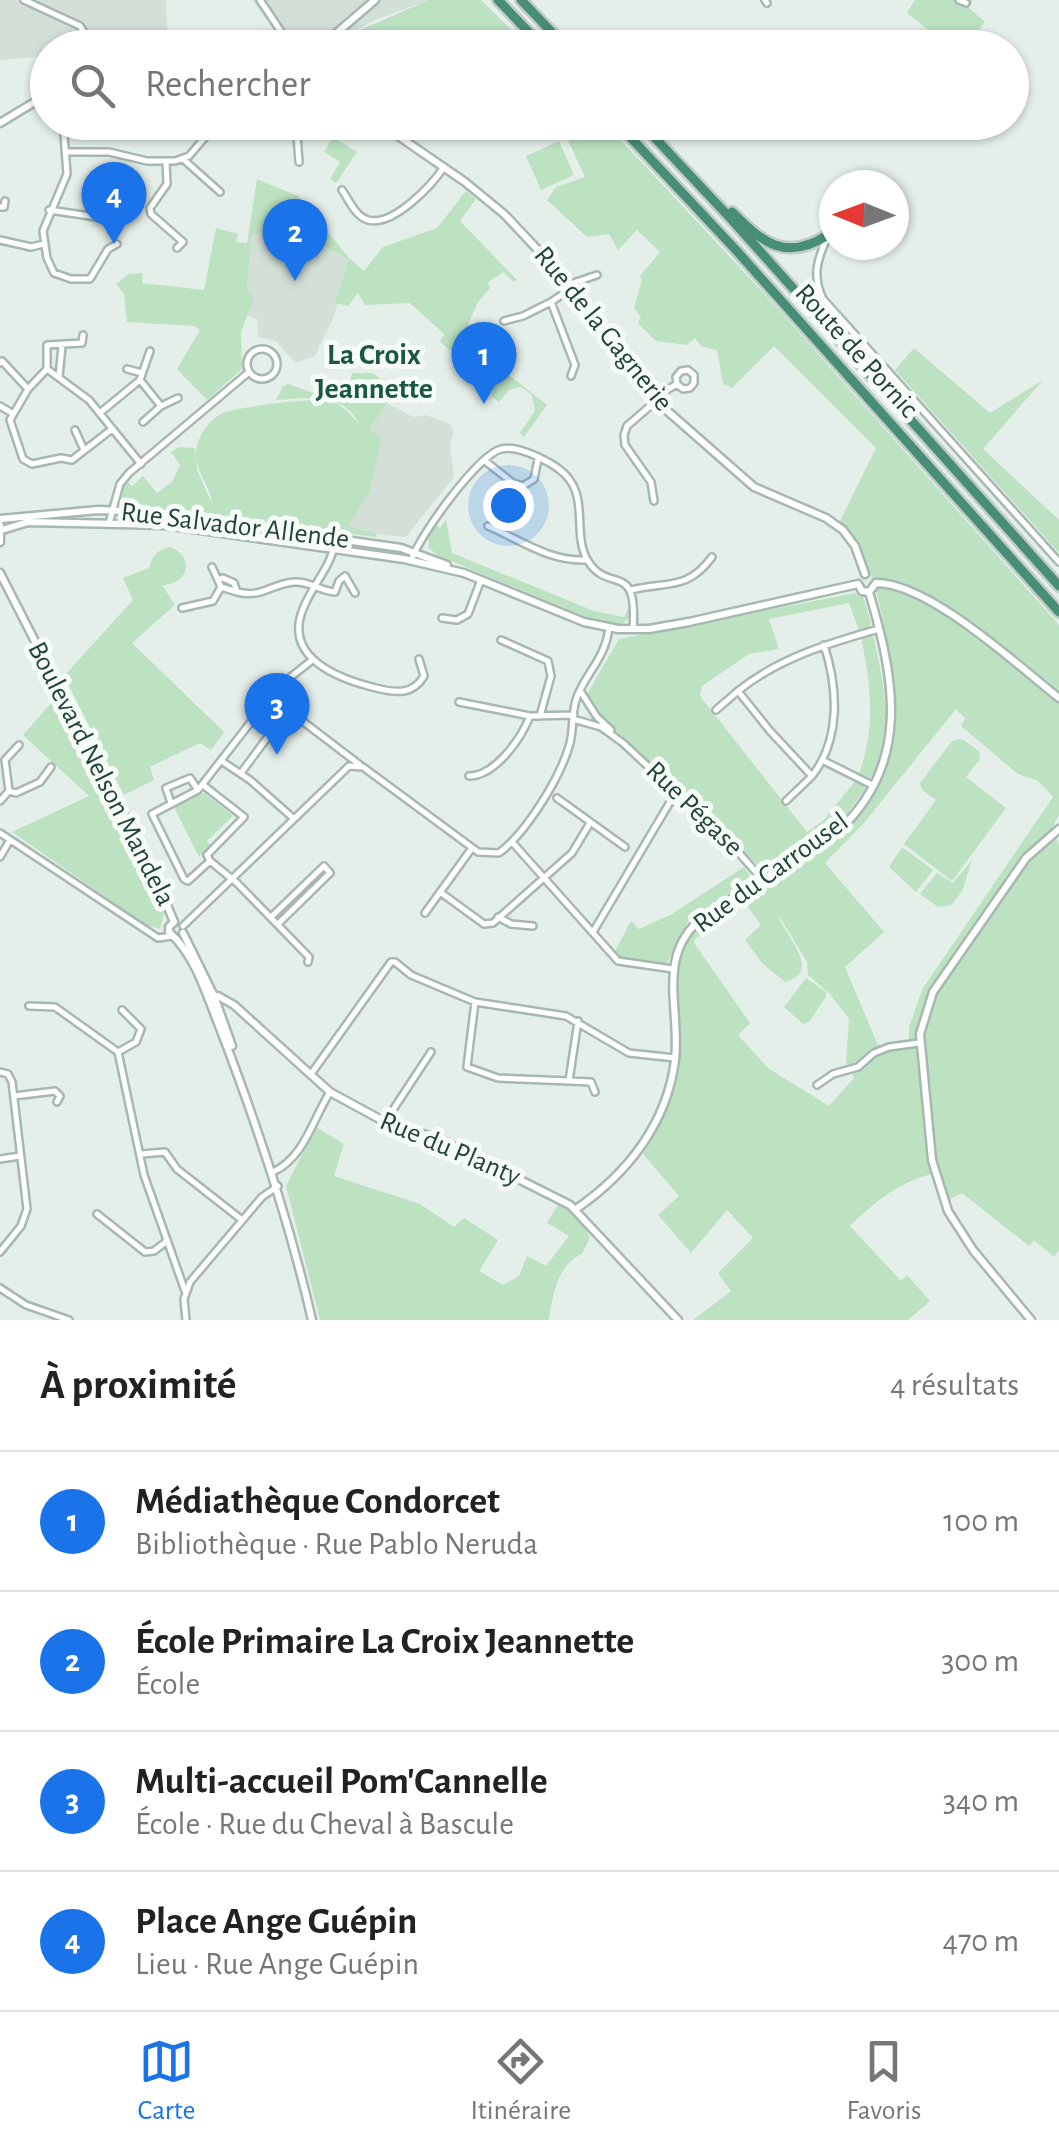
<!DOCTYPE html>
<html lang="fr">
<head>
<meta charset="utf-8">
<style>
	body { margin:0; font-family:"Alegreya Sans",sans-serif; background:#f2f2f2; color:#222 }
	.compass { position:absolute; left:819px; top:170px; width:90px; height:90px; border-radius:50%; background:#fff; box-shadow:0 2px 8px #0004; rotate:271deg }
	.you { position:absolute; left:508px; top:505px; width:35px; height:35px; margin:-25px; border:8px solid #fff; border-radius:50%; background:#1a73e8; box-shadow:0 0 0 15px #1a73e833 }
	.badge { display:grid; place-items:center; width:65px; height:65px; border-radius:50%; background:#1a73e8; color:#fff; font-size:32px; font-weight:700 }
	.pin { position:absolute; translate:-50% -82px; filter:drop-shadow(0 2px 5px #0008) }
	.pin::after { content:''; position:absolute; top:52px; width:35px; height:30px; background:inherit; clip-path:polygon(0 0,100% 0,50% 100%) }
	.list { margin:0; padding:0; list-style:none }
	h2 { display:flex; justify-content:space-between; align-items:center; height:130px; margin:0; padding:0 40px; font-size:42px }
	h2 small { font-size:32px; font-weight:400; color:#767676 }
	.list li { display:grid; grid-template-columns:65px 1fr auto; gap:30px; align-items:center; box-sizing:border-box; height:140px; padding:0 40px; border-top:2px solid #e0e0e0 }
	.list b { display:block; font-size:38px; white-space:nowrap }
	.list p { margin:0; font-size:32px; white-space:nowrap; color:#767676 }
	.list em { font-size:32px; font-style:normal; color:#767676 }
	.icon { flex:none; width:55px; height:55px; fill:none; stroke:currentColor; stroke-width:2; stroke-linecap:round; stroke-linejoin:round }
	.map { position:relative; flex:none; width:1059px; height:1320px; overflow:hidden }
	.search { position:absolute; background:#fff; box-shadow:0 2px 8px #0004; left:30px; right:30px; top:30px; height:110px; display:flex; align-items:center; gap:25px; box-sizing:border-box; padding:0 35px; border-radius:55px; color:#767676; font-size:38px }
	.sheet { height:690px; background:#fff }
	nav { display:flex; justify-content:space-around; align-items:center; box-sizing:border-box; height:140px; border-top:2px solid #e0e0e0; background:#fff; font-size:28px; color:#767676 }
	nav a { display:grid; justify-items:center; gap:5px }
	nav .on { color:#1a73e8 }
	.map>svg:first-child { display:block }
</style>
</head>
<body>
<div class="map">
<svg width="1059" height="1320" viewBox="0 0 1059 1320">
	<rect width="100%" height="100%" fill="#e5efea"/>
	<path fill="#d3e0d8" d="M 0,0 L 166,0 L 168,47 L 48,48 L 47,56 L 0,60 Z
		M 252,0 L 429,0 L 375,20 L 346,36 L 332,48 L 279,47 L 281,40 Z
		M 274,229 L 299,235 L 350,259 L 334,316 L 315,356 L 295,363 L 276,341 L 258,337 L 257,319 L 245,315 L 252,233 Z
		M 387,403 L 413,417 L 426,415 L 450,424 L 454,431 L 450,445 L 454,477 L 406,537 L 367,533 L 348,526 L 382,439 L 370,429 Z"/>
	<path fill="#bce2c2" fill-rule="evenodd" d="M 429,0 L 481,0 L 529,47 L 384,47 L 380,40 L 346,36 Z
		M 915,0 L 973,0 L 969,8 L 985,22 L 964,47 L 949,47 L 907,13 Z
		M 560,123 L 605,123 L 771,301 L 1059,625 L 1059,815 L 1052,828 L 1059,844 L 1059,1250 L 1054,1257 L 1034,1240 L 1029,1246 L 962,1193 L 948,1200 L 937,1173 C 901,1180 876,1201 850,1226 L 901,1281 L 907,1275 L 930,1301 L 908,1320 L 693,1320 L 731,1291 L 718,1273 L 753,1238 L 727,1210 L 691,1253 L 658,1215 L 679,1196 L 643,1154 C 658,1128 674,1101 679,1071 C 685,1031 664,979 686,944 C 702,919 727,907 751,893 C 862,824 911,796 889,654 C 882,610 871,554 840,521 L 876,448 L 774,346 L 732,388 L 723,384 L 717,350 L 702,347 L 695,338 L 687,345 L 656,341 L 638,323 L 641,317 L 634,308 L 642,280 L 640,276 L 660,252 L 637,230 L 618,250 L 609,234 L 587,237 L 547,200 L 556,187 L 585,177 ZM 956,709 L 965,718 L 961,726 L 1018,774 L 1038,781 L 1053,797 L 923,988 L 909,1027 L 909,1048 L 887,1050 L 877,1043 L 845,967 L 884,932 L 825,863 L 864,823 ZM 745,903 L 761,925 L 745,940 L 763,964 L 785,982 C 825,971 782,934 778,914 L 807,962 L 808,975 L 830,994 L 849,1019 L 846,1062 L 854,1078 L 829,1106 L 768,1068 L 738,1035 L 750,1023 L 694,943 L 695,939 Z
		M 333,137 L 357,152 L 336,183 L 330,179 L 340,162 L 324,152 Z
		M 559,141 L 574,175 L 541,190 L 526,156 Z
		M 257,179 L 298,196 L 350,259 L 364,271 L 383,247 L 437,228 L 466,191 L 476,199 L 460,221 L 517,280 L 513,282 L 504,272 L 488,282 L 490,288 L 478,302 L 467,327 L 475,348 L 547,405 L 524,437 L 520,433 L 535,411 L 532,395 L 521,387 L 509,390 L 499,402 L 491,396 L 496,378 L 482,368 L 471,367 L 440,342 L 444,334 L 410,303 L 365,305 L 358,293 L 348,306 L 335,303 L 349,259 L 300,235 L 291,245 L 274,229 L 252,234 L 247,290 L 254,297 L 241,332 L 242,369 L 207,400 L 177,369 L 200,330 L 195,326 L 127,322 L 124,294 L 116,284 L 129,274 L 143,273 L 142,283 L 204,290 L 216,228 L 238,234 L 236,242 L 247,243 Z
		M 914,348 L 990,413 L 1043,380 L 983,449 L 1059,520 L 1059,553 L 895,370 Z
		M 352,373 L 372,373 L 410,399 L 387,403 L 370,429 L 382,439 L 369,493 L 348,526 L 377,534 L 376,537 L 268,524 L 242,517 L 135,508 L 122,498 L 121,491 L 127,481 L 132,486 L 143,476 L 157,493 L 172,482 L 180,465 L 171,452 L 179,447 L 195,448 L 197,470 L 212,504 C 211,484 191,468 197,445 C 201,432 210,420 221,414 C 233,407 317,397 330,401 C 343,404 351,416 360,424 C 341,391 309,398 276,400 L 283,386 L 288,384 L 313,393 L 326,381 L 348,389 Z
		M 446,520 L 452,553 L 594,611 L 624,617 L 630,605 L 630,618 L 620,625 L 600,623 L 437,555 L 429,548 L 428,533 L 435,524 L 440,528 Z
		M 170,547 C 196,557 188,585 162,585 L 175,605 L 132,643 L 224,732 L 211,750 L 200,743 L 150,767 L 154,780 L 124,795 L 64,676 L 133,600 L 123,578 L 149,568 C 153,555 157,550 170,547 Z
		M 855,593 L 863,596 L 871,623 L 868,628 L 859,630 L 849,603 L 769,619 L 779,649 L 749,654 L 702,686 L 700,696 L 807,832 L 823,821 L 856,780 L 866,788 L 840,823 L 763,870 L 598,714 L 587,694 L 619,639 Z
		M 870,635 L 874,638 C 882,679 899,742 870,778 L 859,774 C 876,727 871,685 861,637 Z
		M 53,701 L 164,913 L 160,929 L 146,925 L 12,832 L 89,796 L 23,735 Z
		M 962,739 L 979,751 L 980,759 L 966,777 L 1006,808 L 952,881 L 904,844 L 936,800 L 922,790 L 920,783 L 952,741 Z
		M 204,793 L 233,816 L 207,841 L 210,845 L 199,857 L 174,807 Z
		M 902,847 L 933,870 L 916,892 L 889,867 Z
		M 972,860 L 963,889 L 952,905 L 938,907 L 920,894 L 937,873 L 953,883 Z
		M 744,867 L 752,878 L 689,920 L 666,965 L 619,957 L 615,951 L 631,921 L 639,929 L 672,914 Z
		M 806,978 L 826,992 L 826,997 L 809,1022 L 803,1024 L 784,1007 Z
		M 316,1127 L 344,1144 L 334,1176 L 420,1204 L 454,1227 L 464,1218 L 498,1240 L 479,1271 L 503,1285 L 519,1276 L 527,1256 L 546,1266 L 569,1236 L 547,1223 L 560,1201 L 582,1219 L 590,1238 L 582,1254 C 558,1264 552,1296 549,1320 L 320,1320 L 286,1186 Z"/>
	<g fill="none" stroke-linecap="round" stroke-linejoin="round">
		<defs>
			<path id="minor" d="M 24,0 L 80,26 L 94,48
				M 260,0 L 292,48
				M 765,0 L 767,3
				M 959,0 L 966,3
				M 63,122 L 67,174 L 43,231 L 47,258 L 54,273 L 71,279 L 90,279 L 108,249 L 117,244
				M 115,122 L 116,126 L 159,129
				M 296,122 L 299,162
				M 67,152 L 109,152 L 147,161 L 175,161 L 189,156 L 218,122
				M 183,159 L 220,192
				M 166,162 L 167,184 L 150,208 L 151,214 L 183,242 L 177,248
				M 342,190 C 349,200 355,216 368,220 C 393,227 432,185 444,167
				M 0,207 L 4,207 L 5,201
				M 49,210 L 110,219
				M 827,238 C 817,260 812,276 823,299 L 1059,562
				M 0,240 L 31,247 L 44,244
				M 570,284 L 597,275
				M 504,321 L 523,316 L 551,302
				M247 364a15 15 0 1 1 30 0a15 15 0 1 1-30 0Z
				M 0,363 L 2,361 L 28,389
				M 47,369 L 28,389 L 10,420 L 23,459 L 32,464 L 61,458 L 72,460 L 112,429
				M 47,369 L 89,400 L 141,464
				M 47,369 L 47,345 L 82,343 L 83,335
				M 127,369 L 142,373
				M 571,376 L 575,365 L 551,302 L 572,288
				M 59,377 L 62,346
				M 140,380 L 150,351
				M 653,398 L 677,384 L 683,389 L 690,388 L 694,383 L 694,375 L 688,370 L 681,371 L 676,377 L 677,384
				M 0,406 L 12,413
				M 101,412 L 140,380 L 161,406 L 178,398
				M 143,422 L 161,406
				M 75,430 L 84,450
				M 485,461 L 513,483 L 523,486 L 534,479 L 538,459
				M 654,501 L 651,482 L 625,445 L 624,435 L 627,426 L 656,401
				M 109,523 L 120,484 L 129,473 L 249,372
				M 488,526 C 520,540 550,562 587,560
				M 336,538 C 332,567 313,583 303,609 C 283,658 339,679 376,688 C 396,693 413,695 424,676 L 419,659
				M 411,561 C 419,536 478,455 501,449 C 519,444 559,465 569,479 C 587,502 573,537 588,561 C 609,595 638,559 633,629
				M 212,567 L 218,580
				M 631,590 C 667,581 687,591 712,557
				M 237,592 C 264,598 270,584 294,582 C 311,581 319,591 335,592 L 339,581 L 345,576 L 355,593
				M 182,608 L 213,601 L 221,587 L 218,580 L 223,578 L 234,583 L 237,592 L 221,587
				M 442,618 L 457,620 L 468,614 L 481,580
				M 501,640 L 548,661 L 551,676 L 540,716
				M 824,645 C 838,688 841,739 812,776 L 770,731 L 738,691 C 779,658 829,643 879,629
				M 581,692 L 597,717 L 611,730
				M 271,697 L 360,765
				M 459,702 L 530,716 L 574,715
				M 716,710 L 738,691
				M 573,719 L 601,727 L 623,743 L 732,845 L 762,879
				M 824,761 L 872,785
				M 223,762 L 250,780 L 293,818
				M 241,773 L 287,711
				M 469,776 C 495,776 521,739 530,716
				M 203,785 L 244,817 L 207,855 L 210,861
				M 9,791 L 16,793 L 40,782 L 51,767
				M 557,798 L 625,847
				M 0,801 L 9,791 L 5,760 L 19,745
				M 786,801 L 812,776
				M 171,803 L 166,788 L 190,778 L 198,790
				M 0,833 L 158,938 L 172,936
				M 512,842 L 618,961 L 673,969
				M 0,857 L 10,840
				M 440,892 L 484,924 L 493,923 L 572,853 L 590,823
				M 425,913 L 472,848
				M 271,917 L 324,866 L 330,873 L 278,924
				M 498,917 L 511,924 L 533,926
				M 183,926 L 349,766 L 363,767 L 478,852 L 499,853 C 526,833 561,777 570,743 C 574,728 571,712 577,697 C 587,671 605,659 609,628
				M 593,932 L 676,792
				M 308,962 L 309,957 L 237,883 L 210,861 L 188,881 L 184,879 L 152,814 L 198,790 L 278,687 L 311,661
				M 475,1002 L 467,1067 L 498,1078 L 569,1081 L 578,1021
				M 29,1006 L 55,1007 L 118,1052 L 144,1175 L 185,1291
				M 118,1052 L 136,1042 L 141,1029 L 122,1010
				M 0,1072 L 8,1074 L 12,1082 L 27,1209 L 21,1226 L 0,1252
				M 311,1074 L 391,962 L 395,962 L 411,975 L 475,1002 L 566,1016 L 629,1053 L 675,1058
				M 569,1081 L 591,1082 L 595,1092
				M 817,1085 L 833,1074 L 858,1067 L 874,1053 L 889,1047 L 919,1043
				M 14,1096 L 55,1091 L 60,1096 L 57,1102
				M 385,1122 L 431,1052
				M 142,1154 L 165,1152 L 177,1169 L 242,1220
				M 0,1159 L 20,1156
				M 273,1172 C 304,1158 313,1119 330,1092
				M 97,1214 L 145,1252 L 154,1251 L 167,1241
				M 0,1288 L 26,1305 L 69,1320
				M 186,1320 L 184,1299 L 190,1282 L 262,1197 L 278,1186"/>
			<path id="tertiary" d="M 298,48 L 300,48
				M 319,48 L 375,0
				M 378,122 L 465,182 L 504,214 L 570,284 L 656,401 L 754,487 L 826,518 L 843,530 L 855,546 L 865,574
				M 0,123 L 48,94
				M 0,519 L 98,510 L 148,512 L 401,548 L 447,565
				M 0,525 L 0,542
				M 2,530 L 28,522 L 165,525 L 404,559 L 464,573 L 584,622 L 618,629 L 649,629 L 689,622 L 858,584
				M 0,573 L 153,872 L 174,922
				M 876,583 C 929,583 1016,664 1059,698
				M 858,584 L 862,591 L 869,592 L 876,583
				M 174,922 L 169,927 L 169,932 C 193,953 204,987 216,1018 C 255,1118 288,1216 312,1320
				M 183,933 L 214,996 L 232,1046
				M 208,998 L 218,996 L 234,1005 L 330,1092 L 385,1122 L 439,1139 L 570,1205 L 678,1320
				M 576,1209 C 627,1174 667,1124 675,1060 C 681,1009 655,955 703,917 L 836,833 C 912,765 895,680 869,592
				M 1031,1320 L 973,1250 L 948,1211 L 932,1160 L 920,1034 L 933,992 L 1026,858 L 1059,829"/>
			<path id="trunk" d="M 498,0 L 544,48
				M 521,0 L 567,48
				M 616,122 L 735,249 L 1059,612
				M 640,122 L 732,220 L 1059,586
				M 732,212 C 763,243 785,262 828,235"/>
		</defs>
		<use href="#minor" stroke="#a7b8b1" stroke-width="10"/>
		<use href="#tertiary" stroke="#a7b8b1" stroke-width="11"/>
		<use href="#trunk" stroke="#c1cbc7" stroke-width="14"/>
		<use href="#minor" stroke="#fff" stroke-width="5"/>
		<use href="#tertiary" stroke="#fff" stroke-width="6"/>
		<use href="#trunk" stroke="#488e76" stroke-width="9"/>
	</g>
	<g text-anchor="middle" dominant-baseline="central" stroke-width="10" stroke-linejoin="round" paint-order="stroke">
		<g font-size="28" fill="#224437" stroke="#f6fbf8">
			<text transform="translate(603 329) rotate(51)">Rue de la Gagnerie</text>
			<text transform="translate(856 351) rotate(48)">Route de Pornic</text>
			<text transform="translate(235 526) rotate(7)">Rue Salvador Allende</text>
			<text transform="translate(101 774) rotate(63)">Boulevard Nelson Mandela</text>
			<text transform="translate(694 809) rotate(44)">Rue Pégase</text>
			<text transform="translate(771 873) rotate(-36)">Rue du Carrousel</text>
			<text transform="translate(450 1149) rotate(23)">Rue du Planty</text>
		</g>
		<g font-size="30" font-weight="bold" fill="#1b5843" stroke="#f6fbf8">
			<text x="374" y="355">La Croix<tspan x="374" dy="34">Jeannette</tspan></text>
		</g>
	</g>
</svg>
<svg class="compass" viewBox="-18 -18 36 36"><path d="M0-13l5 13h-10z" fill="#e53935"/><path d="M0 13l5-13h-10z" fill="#767676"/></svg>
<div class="you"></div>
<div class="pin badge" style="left:484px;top:404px">1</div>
<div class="pin badge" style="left:295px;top:281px">2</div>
<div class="pin badge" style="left:277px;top:755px">3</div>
<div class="pin badge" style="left:114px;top:244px">4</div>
<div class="search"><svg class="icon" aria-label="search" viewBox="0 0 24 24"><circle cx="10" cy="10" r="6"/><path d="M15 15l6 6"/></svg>Rechercher</div>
</div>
<section class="sheet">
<h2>À proximité<small>4 résultats</small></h2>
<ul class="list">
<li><span class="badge">1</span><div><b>Médiathèque Condorcet</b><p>Bibliothèque · Rue Pablo Neruda</p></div><em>100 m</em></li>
<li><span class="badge">2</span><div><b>École Primaire La Croix Jeannette</b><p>École</p></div><em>300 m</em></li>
<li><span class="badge">3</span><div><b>Multi-accueil Pom'Cannelle</b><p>École · Rue du Cheval à Bascule</p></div><em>340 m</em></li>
<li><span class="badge">4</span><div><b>Place Ange Guépin</b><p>Lieu · Rue Ange Guépin</p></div><em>470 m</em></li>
</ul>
</section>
<nav>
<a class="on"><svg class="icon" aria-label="map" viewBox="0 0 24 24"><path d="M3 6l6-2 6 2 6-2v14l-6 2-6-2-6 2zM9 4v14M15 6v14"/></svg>Carte</a>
<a><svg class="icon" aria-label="directions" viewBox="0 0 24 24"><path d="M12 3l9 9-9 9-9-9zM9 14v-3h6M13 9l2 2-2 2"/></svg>Itinéraire</a>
<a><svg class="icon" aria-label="saved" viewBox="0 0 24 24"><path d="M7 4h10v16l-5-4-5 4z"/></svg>Favoris</a>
</nav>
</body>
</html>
